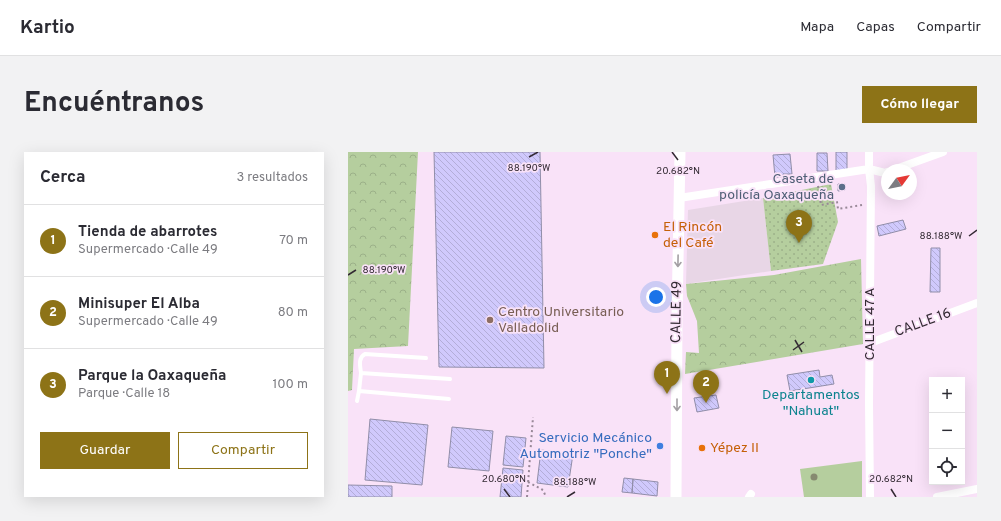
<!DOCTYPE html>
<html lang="es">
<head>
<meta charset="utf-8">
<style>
	body { margin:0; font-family:Overpass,sans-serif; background:#f2f2f3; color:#2b2b33 }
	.controls { position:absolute; right:12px; bottom:12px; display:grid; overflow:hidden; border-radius:0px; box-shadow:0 4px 16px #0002 }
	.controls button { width:36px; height:36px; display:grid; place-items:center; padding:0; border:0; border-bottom:1px solid #e1e1e2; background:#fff; color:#2b2b33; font:20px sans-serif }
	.compass { position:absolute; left:533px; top:12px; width:36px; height:36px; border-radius:50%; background:#fff; box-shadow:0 4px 16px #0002; rotate:57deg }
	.you { position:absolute; left:308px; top:145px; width:14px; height:14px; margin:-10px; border:3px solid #fff; border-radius:50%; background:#1a73e8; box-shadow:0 0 0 6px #1a73e833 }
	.badge { display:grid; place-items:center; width:26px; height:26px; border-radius:50%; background:#8d7317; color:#fff; font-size:13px; font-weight:700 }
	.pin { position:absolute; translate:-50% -33px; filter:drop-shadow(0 1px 2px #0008) }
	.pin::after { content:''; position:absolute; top:21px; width:14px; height:12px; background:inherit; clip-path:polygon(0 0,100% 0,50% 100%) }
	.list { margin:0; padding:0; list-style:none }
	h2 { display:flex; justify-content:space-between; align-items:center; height:52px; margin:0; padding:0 16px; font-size:17px }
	h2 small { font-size:13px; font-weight:400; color:#7c7c81 }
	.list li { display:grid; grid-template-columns:26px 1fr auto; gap:12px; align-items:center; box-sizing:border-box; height:72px; padding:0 16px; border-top:1px solid #e1e1e2 }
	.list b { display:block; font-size:15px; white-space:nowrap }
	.list p { margin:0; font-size:13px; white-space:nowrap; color:#7c7c81 }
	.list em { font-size:13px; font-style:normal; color:#7c7c81 }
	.actions { display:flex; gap:8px; padding:12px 16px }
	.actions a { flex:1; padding:9px 0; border:1px solid #8d7317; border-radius:0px; text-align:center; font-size:14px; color:#8d7317 }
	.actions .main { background:#8d7317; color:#fff }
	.icon { flex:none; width:22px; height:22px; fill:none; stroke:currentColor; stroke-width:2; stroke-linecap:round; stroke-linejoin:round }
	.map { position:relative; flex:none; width:629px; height:345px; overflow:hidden; border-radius:0px }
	header { display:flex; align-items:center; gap:24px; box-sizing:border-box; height:56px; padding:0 20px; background:#fff; border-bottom:1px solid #e1e1e2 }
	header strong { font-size:19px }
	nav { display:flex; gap:22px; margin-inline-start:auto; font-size:14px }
	.intro { display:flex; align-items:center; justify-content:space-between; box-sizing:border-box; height:96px; padding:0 24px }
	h1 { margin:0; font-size:28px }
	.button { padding:10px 18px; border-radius:0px; background:#8d7317; color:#fff; font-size:14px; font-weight:700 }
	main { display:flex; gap:24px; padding:0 24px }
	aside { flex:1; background:#fff; border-radius:0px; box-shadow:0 4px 16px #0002 }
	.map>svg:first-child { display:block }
</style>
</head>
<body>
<header>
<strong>Kartio</strong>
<nav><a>Mapa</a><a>Capas</a><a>Compartir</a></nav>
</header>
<div class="intro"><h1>Encuéntranos</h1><a class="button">Cómo llegar</a></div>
<main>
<aside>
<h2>Cerca<small>3 resultados</small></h2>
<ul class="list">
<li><span class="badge">1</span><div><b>Tienda de abarrotes</b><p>Supermercado · Calle 49</p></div><em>70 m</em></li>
<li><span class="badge">2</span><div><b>Minisuper El Alba</b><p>Supermercado · Calle 49</p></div><em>80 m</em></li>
<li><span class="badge">3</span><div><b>Parque la Oaxaqueña</b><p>Parque · Calle 18</p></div><em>100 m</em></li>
</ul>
<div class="actions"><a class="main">Guardar</a><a>Compartir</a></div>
</aside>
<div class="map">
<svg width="629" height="345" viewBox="0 0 629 345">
	<defs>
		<pattern id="forest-crowns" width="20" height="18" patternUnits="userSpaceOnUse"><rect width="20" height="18" fill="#b5ce9e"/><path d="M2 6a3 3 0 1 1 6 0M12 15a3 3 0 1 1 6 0" fill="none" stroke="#9cb189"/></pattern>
		<pattern id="park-dots" width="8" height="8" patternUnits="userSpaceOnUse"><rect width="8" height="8" fill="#b5ce9e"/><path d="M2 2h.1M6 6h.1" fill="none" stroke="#9cb189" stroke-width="1.8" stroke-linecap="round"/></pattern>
		<pattern id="building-back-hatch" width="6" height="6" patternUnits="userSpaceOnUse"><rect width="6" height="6" fill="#d0c9fc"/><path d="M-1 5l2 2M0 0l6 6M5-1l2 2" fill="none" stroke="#b3add8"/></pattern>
	</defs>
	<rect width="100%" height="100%" fill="#f9e2f8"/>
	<path fill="#e8d6e6" d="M 415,46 L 423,119 L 338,132 L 340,58 Z"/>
	<path fill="#b5ce9e" d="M 514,309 L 514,345 L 456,345 L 452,317 Z"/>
	<path fill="url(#forest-crowns)" d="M 0,0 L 70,0 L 60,194 L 6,197 L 4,238 L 0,239 Z
		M 513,107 L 515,192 L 337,222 L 338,200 L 351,201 L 349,169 L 339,144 L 338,132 L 426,123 Z"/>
	<path fill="url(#park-dots)" d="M 483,32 L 490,70 L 475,112 L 423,119 L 415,46 Z"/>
	<path fill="url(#building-back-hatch)" stroke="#918ea9" d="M 86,0 L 192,0 L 196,216 L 91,215 Z
		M 488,0 L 499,0 L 499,19 L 488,19 Z
		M 469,1 L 479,1 L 480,19 L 469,19 Z
		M 442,2 L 444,22 L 435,22 L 436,25 L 427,25 L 425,3 Z
		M 490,32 L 497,32 L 497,38 L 490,39 Z
		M 555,68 L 558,77 L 531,84 L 529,74 Z
		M 583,96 L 592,96 L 592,140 L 582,140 Z
		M 471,218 L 472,225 L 484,223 L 486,232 L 442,239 L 439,223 Z
		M 368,243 L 371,256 L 349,260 L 346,246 Z
		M 22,267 L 80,273 L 74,333 L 17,328 Z
		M 104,275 L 145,279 L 141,319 L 100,315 Z
		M 158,284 L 178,286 L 175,315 L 155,313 Z
		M 193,298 L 225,302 L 220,335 L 189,331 Z
		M 155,316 L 175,318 L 173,345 L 152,345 Z
		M 276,326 L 285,327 L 284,341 L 274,340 Z
		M 285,327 L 310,330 L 309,344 L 284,341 Z
		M 0,333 L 44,334 L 44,345 L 0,345 Z"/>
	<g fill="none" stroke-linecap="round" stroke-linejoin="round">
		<path stroke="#988897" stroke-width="2" stroke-dasharray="2 3" stroke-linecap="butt" d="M 470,34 L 473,53 L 489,50 L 490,57 L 514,53
			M 180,330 L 195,338 L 198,345
			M 179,345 L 185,265"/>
		<path stroke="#fff" stroke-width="4" d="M 13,221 C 12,213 10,206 17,202 L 78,206
			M 101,247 L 11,239 L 13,221 L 102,227
			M 9,249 L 11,239"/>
		<path stroke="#fff" stroke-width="8" d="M 521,0 L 521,17 L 523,34 L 521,251 L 522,345
			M 545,18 L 595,0
			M 331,46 L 521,17 L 537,21 L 539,20
			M 522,191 L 629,151
			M 401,345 L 403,342
			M 589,345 L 629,337"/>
		<path stroke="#fff" stroke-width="11" d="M 328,345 L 329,165 L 332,0"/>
	</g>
	<circle fill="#868a70" cx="466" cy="325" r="3.5"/>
	<defs><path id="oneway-shaft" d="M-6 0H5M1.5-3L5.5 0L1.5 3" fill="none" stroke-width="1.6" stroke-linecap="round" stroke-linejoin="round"/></defs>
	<g stroke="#a39fa3">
		<use href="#oneway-shaft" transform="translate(330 109) rotate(91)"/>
		<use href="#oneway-shaft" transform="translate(329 253) rotate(90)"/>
	</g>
	<path fill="none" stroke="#332a33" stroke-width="1.5" d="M 324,0 L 330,8M 181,5 L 190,0M 621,84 L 629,78M 0,123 L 8,118M 447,188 L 454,200M 445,198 L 456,190M 156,337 L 162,345M 543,337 L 548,345M 219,345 L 227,340"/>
	<circle fill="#5c6f8a" stroke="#f9e2f8" stroke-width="1.5" cx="494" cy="35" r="4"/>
	<g fill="#e8710a" stroke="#f9e2f8" stroke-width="1.5">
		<circle cx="307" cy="83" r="4"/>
		<circle cx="354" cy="296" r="4"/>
	</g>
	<circle fill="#8d6e63" stroke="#f9e2f8" stroke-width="1.5" cx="142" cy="168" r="4"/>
	<circle fill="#0f9aa8" stroke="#f9e2f8" stroke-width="1.5" cx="463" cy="228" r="4"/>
	<circle fill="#3f7fe0" stroke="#f9e2f8" stroke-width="1.5" cx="312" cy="294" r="4"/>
	<g text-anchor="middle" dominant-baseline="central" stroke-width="3.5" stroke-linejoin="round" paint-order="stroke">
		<g font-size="14" fill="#4e5e75" stroke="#f9e2f8" text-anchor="end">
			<text x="486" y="27">Caseta de<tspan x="486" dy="16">policía Oaxaqueña</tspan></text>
		</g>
		<g font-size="14" fill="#c56008" stroke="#f9e2f8" text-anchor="start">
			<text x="315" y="75">El Rincón<tspan x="315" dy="16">del Café</tspan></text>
			<text x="362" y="296">Yépez II</text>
		</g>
		<g font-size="14" fill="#785e54" stroke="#f9e2f8" text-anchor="start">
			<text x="150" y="160">Centro Universitario<tspan x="150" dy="16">Valladolid</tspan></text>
		</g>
		<g font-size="14" fill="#332a33" stroke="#f9e2f8">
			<text transform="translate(329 160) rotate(-89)">CALLE 49</text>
			<text transform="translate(575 171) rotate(-20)">CALLE 16</text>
			<text transform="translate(522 172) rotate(-90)">CALLE 47 A</text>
		</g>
		<g font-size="14" fill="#0d838f" stroke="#f9e2f8">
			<text x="463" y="243">Departamentos<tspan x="463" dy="16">"Nahuat"</tspan></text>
		</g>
		<g font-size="14" fill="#366cbe" stroke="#f9e2f8" text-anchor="end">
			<text x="304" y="286">Servicio Mecánico<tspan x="304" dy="16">Automotriz "Ponche"</tspan></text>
		</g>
	</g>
	<g font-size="10" text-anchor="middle" fill="#332a33" stroke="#f9e2f8" stroke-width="3.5" stroke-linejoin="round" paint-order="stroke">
		<text x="181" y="19">88.190°W</text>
		<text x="330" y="22">20.682°N</text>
		<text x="593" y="87">88.188°W</text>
		<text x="36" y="121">88.190°W</text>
		<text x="156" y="330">20.680°N</text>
		<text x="543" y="330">20.682°N</text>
		<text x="227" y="333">88.188°W</text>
	</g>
</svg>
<div class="controls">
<button>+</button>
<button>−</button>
<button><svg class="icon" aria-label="locate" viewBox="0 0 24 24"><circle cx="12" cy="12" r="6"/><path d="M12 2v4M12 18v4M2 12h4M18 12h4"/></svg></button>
</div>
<svg class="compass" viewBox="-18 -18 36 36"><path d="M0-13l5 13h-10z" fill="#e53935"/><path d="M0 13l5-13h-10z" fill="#7c7c81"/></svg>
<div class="you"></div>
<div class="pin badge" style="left:319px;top:242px">1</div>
<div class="pin badge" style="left:358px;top:251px">2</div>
<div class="pin badge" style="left:451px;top:91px">3</div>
</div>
</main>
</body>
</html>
